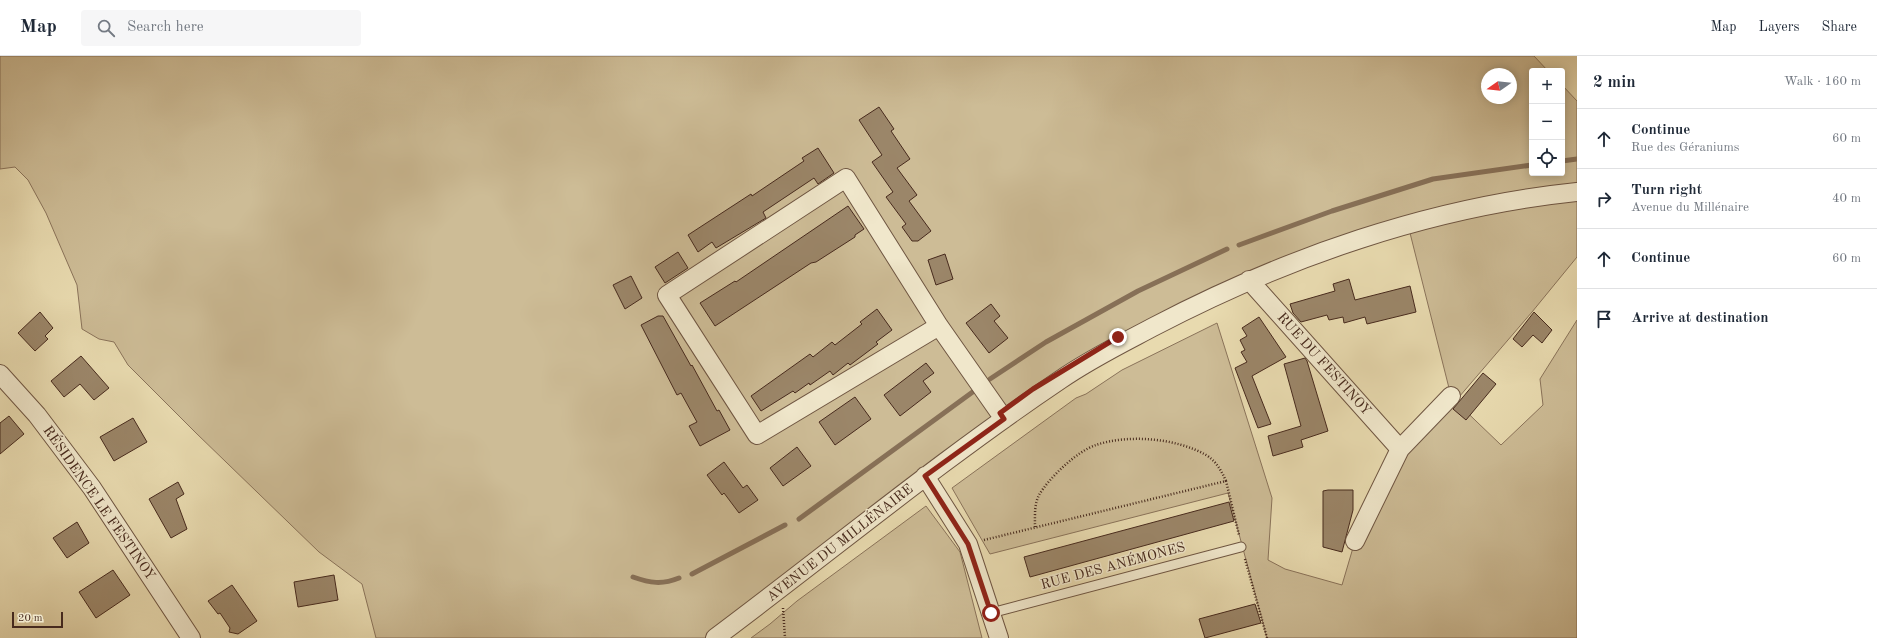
<!DOCTYPE html>
<html lang="en">
<head>
<meta charset="utf-8">
<style>
	body { margin:0; font-family:"Old Standard TT",serif; background:#f6f6f7; color:#1f2937 }
	.controls { position:absolute; right:12px; top:12px; display:grid; overflow:hidden; border-radius:4px; box-shadow:0 2px 10px #0003 }
	.controls button { width:36px; height:36px; display:grid; place-items:center; padding:0; border:0; border-bottom:1px solid #e0e1e3; background:#fff; color:#1f2937; font:20px sans-serif }
	.compass { position:absolute; left:1481px; top:12px; width:36px; height:36px; border-radius:50%; background:#fff; box-shadow:0 2px 10px #0003; rotate:256deg }
	.scale { position:absolute; left:12px; bottom:10px; width:51px; box-sizing:border-box; padding-left:4px; border:2px solid #472a1d; border-top:0; font-size:11px; line-height:14px; white-space:nowrap; color:#472a1d; -webkit-text-stroke:3px #f0e7cb; paint-order:stroke }
	.stop { position:absolute; width:12px; height:12px; margin:-9px; border:3px solid #8f2418; border-radius:50%; background:#fff }
	.stop.end { background:#8f2418; border-color:#fff; box-shadow:0 1px 4px #0008 }
	.list { margin:0; padding:0; list-style:none }
	h2 { display:flex; justify-content:space-between; align-items:center; height:52px; margin:0; padding:0 16px; font-size:17px }
	h2 small { font-size:13px; font-weight:400; color:#747a83 }
	.list li { display:grid; grid-template-columns:26px 1fr auto; gap:12px; align-items:center; box-sizing:border-box; height:60px; padding:0 16px; border-top:1px solid #e0e1e3 }
	.list b { display:block; font-size:15px; white-space:nowrap }
	.list p { margin:0; font-size:13px; white-space:nowrap; color:#747a83 }
	.list em { font-size:13px; font-style:normal; color:#747a83 }
	.icon { flex:none; width:22px; height:22px; fill:none; stroke:currentColor; stroke-width:2; stroke-linecap:round; stroke-linejoin:round }
	.map { position:relative; flex:none; width:1577px; height:582px; overflow:hidden }
	header { display:flex; align-items:center; gap:24px; box-sizing:border-box; height:56px; padding:0 20px; background:#fff; border-bottom:1px solid #e0e1e3 }
	header strong { font-size:19px }
	nav { display:flex; gap:22px; margin-inline-start:auto; font-size:14px }
	.search { width:280px; height:36px; background:#f6f6f7; display:flex; align-items:center; gap:10px; box-sizing:border-box; padding:0 14px; border-radius:4px; color:#747a83; font-size:15px }
	main { display:flex }
	aside { flex:1; background:#fff }
	.map>svg:first-child { display:block }
</style>
</head>
<body>
<header>
<strong>Map</strong>
<div class="search"><svg class="icon" aria-label="search" viewBox="0 0 24 24"><circle cx="10" cy="10" r="6"/><path d="M15 15l6 6"/></svg>Search here</div>
<nav><a>Map</a><a>Layers</a><a>Share</a></nav>
</header>
<main>
<div class="map">
<svg width="1577" height="582" viewBox="0 0 1577 582">
	<rect width="100%" height="100%" fill="#e8daaf"/>
	<filter id="stains"><feTurbulence type="fractalNoise" baseFrequency=".005" numOctaves="4"/><feColorMatrix values="0 0 0 0 .2 0 0 0 0 .09 0 0 0 0 .02 0 0 0 .5 -.17"/></filter>
	<radialGradient id="worn" r=".72"><stop offset=".6" stop-color="#630" stop-opacity="0"/><stop offset="1" stop-color="#630" stop-opacity=".3"/></radialGradient>
	<path fill="#cdbc96" stroke="#8a735a" fill-rule="evenodd" d="M 0,0 L 1534,0 L 1548,15 L 1532,15 L 1532,117 L 1562,117 L 1562,29 L 1577,45 L 1577,201 L 1532,256 L 1459,341 L 1451,341 L 1501,389 L 1543,349 L 1540,323 L 1577,264 L 1577,582 L 1267,582 L 1228,437 L 990,498 L 952,432 L 1076,342 L 1086,338 L 1122,314 L 1217,267 L 1272,442 L 1268,504 L 1285,513 L 1342,529 L 1355,485 L 1400,393 L 1451,340 L 1408,169 L 1333,192 L 1120,288 L 715,582 L 376,582 L 362,528 L 319,496 L 196,377 L 128,309 L 114,286 L 99,283 L 82,273 L 77,229 L 46,157 L 28,124 L 15,111 L 0,113 ZM 1487,18 L 1511,18 L 1511,42 L 1487,42 Z
		M 926,450 L 960,496 L 982,582 L 751,582 L 770,568 L 797,545 Z"/>
	<g fill="none" stroke-linecap="round" stroke-linejoin="round">
		<path stroke="#877057" stroke-width="5" d="M 1562,105 L 1577,103
			M 1239,189 L 1332,155 L 1433,123 L 1532,109
			M 990,323 L 1046,286 L 1138,235 L 1227,193
			M 799,463 L 974,335
			M 692,518 L 785,469
			M 633,521 C 650,527 662,529 679,522"/>
	</g>
	<path fill="#9b8669" stroke="#472a1d" d="M 879,51 L 894,73 L 891,75 L 910,103 L 897,112 L 917,139 L 909,145 L 931,175 L 918,185 L 912,185 L 902,171 L 906,168 L 886,141 L 893,136 L 872,106 L 882,99 L 859,64 Z
		M 818,92 L 834,117 L 818,128 L 814,122 L 763,156 L 766,162 L 716,192 L 712,186 L 698,196 L 688,179 L 751,138 L 752,140 L 804,105 L 802,102 Z
		M 848,150 L 864,173 L 855,179 L 855,181 L 816,206 L 811,207 L 715,270 L 700,247 L 735,225 L 736,226 Z
		M 678,196 L 688,212 L 665,227 L 655,211 Z
		M 945,198 L 953,223 L 936,229 L 928,204 Z
		M 631,220 L 642,242 L 625,253 L 613,229 Z
		M 1349,223 L 1355,244 L 1410,230 L 1416,256 L 1367,268 L 1365,261 L 1344,267 L 1343,261 L 1329,264 L 1327,259 L 1301,266 L 1293,257 L 1290,248 L 1335,235 L 1333,228 Z
		M 991,248 L 1000,260 L 994,265 L 1008,282 L 989,297 L 966,267 Z
		M 877,253 L 892,274 L 876,286 L 878,288 L 850,309 L 848,307 L 833,319 L 830,315 L 810,329 L 809,327 L 795,337 L 793,335 L 761,355 L 751,340 L 810,298 L 813,301 L 832,286 L 835,289 L 862,268 L 860,266 Z
		M 40,256 L 53,272 L 45,280 L 48,283 L 35,295 L 18,277 Z
		M 1534,256 L 1552,274 L 1542,287 L 1533,279 L 1522,291 L 1513,283 Z
		M 658,260 L 663,260 L 691,310 L 692,309 L 717,355 L 719,354 L 730,374 L 700,390 L 689,370 L 697,366 L 681,337 L 677,339 L 641,269 Z
		M 1259,261 L 1286,301 L 1252,320 L 1271,368 L 1258,372 L 1235,312 L 1247,306 L 1241,296 L 1245,294 L 1240,284 L 1247,280 L 1242,272 Z
		M 81,300 L 109,332 L 94,344 L 80,328 L 64,341 L 51,325 Z
		M 1305,302 L 1307,305 L 1328,375 L 1301,384 L 1303,391 L 1273,400 L 1268,380 L 1301,370 L 1284,308 Z
		M 926,307 L 934,317 L 923,325 L 931,336 L 900,360 L 884,339 Z
		M 1483,317 L 1496,328 L 1466,364 L 1453,353 Z
		M 855,341 L 871,363 L 835,389 L 819,366 Z
		M 9,360 L 24,378 L 0,398 L 0,367 Z
		M 133,362 L 147,386 L 114,405 L 100,381 Z
		M 797,391 L 811,410 L 783,430 L 770,412 Z
		M 724,406 L 743,432 L 747,429 L 758,444 L 739,457 L 724,437 L 722,439 L 707,419 Z
		M 178,426 L 184,438 L 176,443 L 187,473 L 171,482 L 149,443 Z
		M 1328,434 L 1353,434 L 1353,454 L 1342,496 L 1323,491 L 1323,435 Z
		M 1229,446 L 1234,465 L 1030,521 L 1024,501 Z
		M 77,466 L 89,487 L 67,502 L 53,482 Z
		M 113,514 L 130,539 L 96,562 L 79,536 Z
		M 334,519 L 338,544 L 298,551 L 294,526 Z
		M 232,529 L 257,565 L 238,578 L 229,576 L 230,572 L 220,557 L 218,558 L 208,545 Z
		M 1255,548 L 1261,567 L 1205,582 L 1199,563 Z"/>
	<g fill="none" stroke-linecap="round" stroke-linejoin="round">
		<defs>
			<path id="lane" d="M 991,557 L 1241,491"/>
			<path id="street" d="M 1249,224 L 1400,393 L 1451,340
				M 939,270 L 757,379 L 667,239 L 846,122 L 939,270 L 1004,363
				M 0,318 L 37,359 L 92,432 L 191,582
				M 925,420 L 968,488 L 999,582
				M 1355,485 L 1400,393
				M 715,582 C 830,496 941,404 1060,324 C 1090,303 1123,287 1155,270 C 1285,202 1430,151 1577,136"/>
		</defs>
		<use href="#lane" stroke="#6f5642" stroke-width="11"/>
		<use href="#street" stroke="#6f5642" stroke-width="20"/>
		<path stroke="#472a1d" stroke-width="2.5" stroke-dasharray="1 2" stroke-linecap="butt" d="M 1035,471 C 1035,461 1034,449 1039,439 C 1049,422 1077,395 1096,389 C 1128,378 1176,382 1206,399 C 1216,405 1221,414 1226,425
			M 984,484 L 1226,425 L 1239,479
			M 1245,503 L 1267,582
			M 783,552 L 785,582"/>
		<use href="#lane" stroke="#f0e7cb" stroke-width="9"/>
		<use href="#street" stroke="#f0e7cb" stroke-width="18"/>
	</g>
	<g fill="none" stroke-linecap="round" stroke-linejoin="round">
		<path stroke="#8f2418" stroke-width="5" d="M 991,557 L 968,488 L 925,420 L 1004,363 L 1000,357 L 1033,333 L 1118,281"/>
	</g>
	<g text-anchor="middle" dominant-baseline="central" stroke-width="3" stroke-linejoin="round" paint-order="stroke">
		<g font-size="14" fill="#472a1d" stroke="#f0e7cb">
			<text transform="translate(1324 308) rotate(48)">RUE DU FESTINOY</text>
			<text transform="translate(99 447) rotate(55)">RÉSIDENCE LE FESTINOY</text>
			<text transform="translate(840 487) rotate(-38)">AVENUE DU MILLÉNAIRE</text>
			<text transform="translate(1113 510) rotate(-15)">RUE DES ANÉMONES</text>
		</g>
	</g>
	<rect width="100%" height="100%" filter="url(#stains)"/>
	<rect width="100%" height="100%" fill="url(#worn)"/>
</svg>
<div class="controls">
<button>+</button>
<button>−</button>
<button><svg class="icon" aria-label="locate" viewBox="0 0 24 24"><circle cx="12" cy="12" r="6"/><path d="M12 2v4M12 18v4M2 12h4M18 12h4"/></svg></button>
</div>
<svg class="compass" viewBox="-18 -18 36 36"><path d="M0-13l5 13h-10z" fill="#e53935"/><path d="M0 13l5-13h-10z" fill="#747a83"/></svg>
<div class="scale">20 m</div>
<div class="stop" style="left:991px;top:557px"></div>
<div class="stop end" style="left:1118px;top:281px"></div>
</div>
<aside>
<h2>2 min<small>Walk · 160 m</small></h2>
<ul class="list">
<li><svg class="icon" aria-label="ahead" viewBox="0 0 24 24"><path d="M12 20V5M6 11l6-6 6 6"/></svg><div><b>Continue</b><p>Rue des Géraniums</p></div><em>60 m</em></li>
<li><svg class="icon" aria-label="right" viewBox="0 0 24 24"><path d="M7 20v-9h11M14 6l5 5-5 5"/></svg><div><b>Turn right</b><p>Avenue du Millénaire</p></div><em>40 m</em></li>
<li><svg class="icon" aria-label="ahead" viewBox="0 0 24 24"><path d="M12 20V5M6 11l6-6 6 6"/></svg><div><b>Continue</b></div><em>60 m</em></li>
<li><svg class="icon" aria-label="arrive" viewBox="0 0 24 24"><path d="M6 21V4h12l-3 4 3 4H6"/></svg><div><b>Arrive at destination</b></div></li>
</ul>
</aside>
</main>
</body>
</html>
